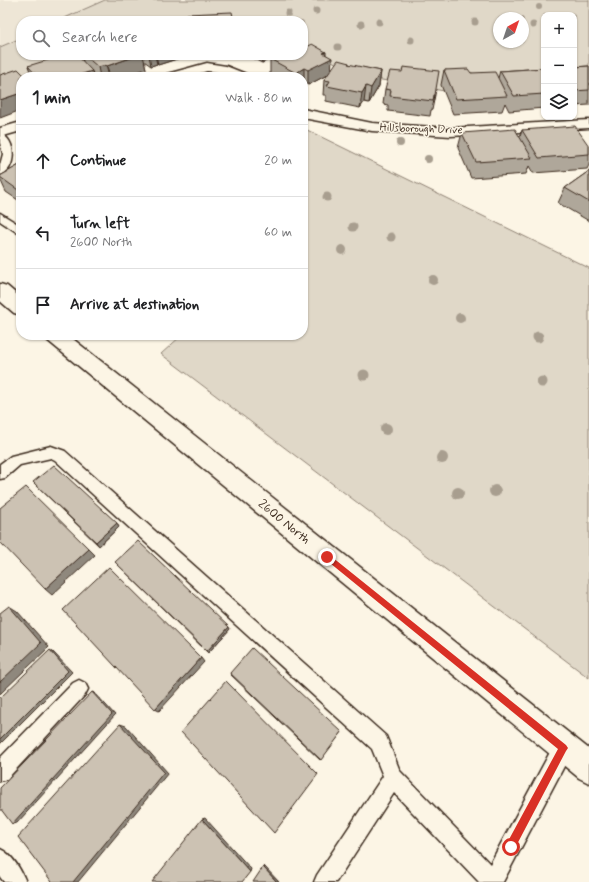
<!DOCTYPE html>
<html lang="en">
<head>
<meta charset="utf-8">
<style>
	body { margin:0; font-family:Mynerve,sans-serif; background:#f6f6f6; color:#202124 }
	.controls { position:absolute; right:12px; top:12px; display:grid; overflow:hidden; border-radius:8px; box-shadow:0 1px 3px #0004 }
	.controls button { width:36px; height:36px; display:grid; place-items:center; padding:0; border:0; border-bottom:1px solid #e0e0e0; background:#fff; color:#202124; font:20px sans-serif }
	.compass { position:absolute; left:493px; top:12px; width:36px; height:36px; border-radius:50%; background:#fff; box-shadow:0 1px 3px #0004; rotate:40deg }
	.stop { position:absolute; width:12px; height:12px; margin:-9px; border:3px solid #d93025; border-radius:50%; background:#fff }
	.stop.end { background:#d93025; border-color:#fff; box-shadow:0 1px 4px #0008 }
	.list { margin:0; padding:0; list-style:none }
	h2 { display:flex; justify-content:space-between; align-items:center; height:52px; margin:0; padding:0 16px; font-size:17px }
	h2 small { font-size:13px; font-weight:400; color:#757577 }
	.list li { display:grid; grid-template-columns:26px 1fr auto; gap:12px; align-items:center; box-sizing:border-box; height:72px; padding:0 16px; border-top:1px solid #e0e0e0 }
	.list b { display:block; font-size:15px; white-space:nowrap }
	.list p { margin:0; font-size:13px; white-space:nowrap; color:#757577 }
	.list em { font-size:13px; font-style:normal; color:#757577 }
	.icon { flex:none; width:22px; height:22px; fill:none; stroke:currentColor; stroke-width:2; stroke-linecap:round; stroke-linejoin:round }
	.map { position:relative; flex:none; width:589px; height:882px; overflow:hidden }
	.search { position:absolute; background:#fff; box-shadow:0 1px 3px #0004; left:16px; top:16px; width:292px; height:44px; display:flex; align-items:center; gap:10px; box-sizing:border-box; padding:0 14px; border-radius:16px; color:#757577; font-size:15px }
	.panel { position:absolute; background:#fff; box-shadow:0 1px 3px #0004; left:16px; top:72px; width:292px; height:268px; border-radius:16px }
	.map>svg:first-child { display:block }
</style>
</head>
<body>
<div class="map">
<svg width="589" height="882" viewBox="0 0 589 882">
	<rect width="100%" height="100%" fill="#fcf5e5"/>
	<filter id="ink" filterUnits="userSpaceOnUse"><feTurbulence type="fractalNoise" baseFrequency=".025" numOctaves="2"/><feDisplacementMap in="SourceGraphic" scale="8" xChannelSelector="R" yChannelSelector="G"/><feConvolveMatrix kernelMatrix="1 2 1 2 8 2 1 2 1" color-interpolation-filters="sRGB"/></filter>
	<g filter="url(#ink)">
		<path fill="#eee6d6" d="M 0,0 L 105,0 L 58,21 L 21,21 L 21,38 L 0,47 Z"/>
		<path fill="#e0d8c8" stroke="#8e8173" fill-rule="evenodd" d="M 105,0 L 589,0 L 589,80 L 574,81 L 574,15 L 544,15 L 544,84 L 450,92 L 359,76 L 303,45 L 303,21 L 58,21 ZM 499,18 L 523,18 L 523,42 L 499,42 Z
			M 21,38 L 21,55 L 100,55 L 32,77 L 21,77 L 0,87 L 0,47 Z
			M 303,128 L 589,268 L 589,678 L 161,354 L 182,335 L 303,335 Z"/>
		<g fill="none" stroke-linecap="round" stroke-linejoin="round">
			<defs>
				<path id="lane" d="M 0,134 C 17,138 17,171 0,175 L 0,165 L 3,154 L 0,143 Z
					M 0,213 L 21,226 L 21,235 L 0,221 Z
					M 51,446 L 65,451 L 386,736 L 400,771 L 490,864 L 556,741 L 563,739 L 570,741 L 572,748 L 570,755 L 503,882 L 479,882 L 394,793 L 336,882 L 314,882 L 317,875 L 383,776 L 372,749 L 55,460 L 51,458 L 20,465 L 5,478 L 0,479 L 0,464 L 11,456 Z
					M 79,680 L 85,683 L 88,689 L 85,695 L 7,779 L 0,781 L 0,758 L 73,683 Z
					M 0,849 C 12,854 21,870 26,882 L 4,882 L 0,877 Z"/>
				<path id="street" d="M 207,63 L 226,66 L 246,74 L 248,77 L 230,77 L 218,72 L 207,71 L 186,77 L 165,77 L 167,74 Z
					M 303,109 L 372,123 L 451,128 L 589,120 L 589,128 L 451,136 L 372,131 L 303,118 Z
					M 21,122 L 21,131 L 0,137 L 0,128 Z"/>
				<path id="primary" d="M 0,284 L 7,286 L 21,298 L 21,315 L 14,313 L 0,301 Z
					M 44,335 L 68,335 L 589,749 L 589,783 L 579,778 L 47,340 Z"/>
			</defs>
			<use href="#lane" stroke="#3b2a1e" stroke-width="3"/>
			<use href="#street" stroke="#3b2a1e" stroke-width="3"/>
			<use href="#primary" stroke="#3b2a1e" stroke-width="3"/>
			<use href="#lane" fill="#fcf5e5" fill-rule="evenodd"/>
			<use href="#street" fill="#fcf5e5" fill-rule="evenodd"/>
			<use href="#primary" fill="#fcf5e5" fill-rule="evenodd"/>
		</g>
		<g fill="#a89e8f">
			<circle cx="539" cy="7" r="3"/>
			<circle cx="316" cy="11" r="3.5"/>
			<circle cx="288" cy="13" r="3.5"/>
			<circle cx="379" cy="22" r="3.5"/>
			<circle cx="475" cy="22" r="3.5"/>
			<circle cx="361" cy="24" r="3.5"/>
			<circle cx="533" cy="25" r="3.5"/>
			<circle cx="411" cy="40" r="3.5"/>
			<circle cx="338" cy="47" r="3.5"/>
			<circle cx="400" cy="143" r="4"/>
			<circle cx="428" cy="159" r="4"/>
			<circle cx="327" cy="197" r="4.5"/>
			<circle cx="353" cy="227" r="4.5"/>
			<circle cx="391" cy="237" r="4.5"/>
			<circle cx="342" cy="250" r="5"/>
			<circle cx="433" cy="280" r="5"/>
			<circle cx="460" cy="318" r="5"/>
			<circle cx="538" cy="337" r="5.5"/>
			<circle cx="364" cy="375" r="5.5"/>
			<circle cx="542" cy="382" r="5.5"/>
			<circle cx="386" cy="429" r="6"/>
			<circle cx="442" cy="458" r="6"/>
			<circle cx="495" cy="491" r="6"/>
			<circle cx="458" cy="493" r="6"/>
		</g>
		<path fill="#afa79a" stroke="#3b2a1e" d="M 81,55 L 189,55 L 158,65 L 157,64 L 151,66 L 144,61 L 146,69 L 122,77 L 96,77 L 94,75 L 94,77 L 32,77 L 28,66 L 83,61 Z
			M 246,55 L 326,55 L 331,69 L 349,63 L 349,65 L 381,71 L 379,86 L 369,103 L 364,102 L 360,108 L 326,101 L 326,95 L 323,95 L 324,80 L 327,75 L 308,85 L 304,83 L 303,77 L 277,77 L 270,74 L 270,59 L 262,63 Z
			M 589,66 L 589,105 L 574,106 L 574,67 Z
			M 544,68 L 544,108 L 509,111 L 505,103 L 502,111 L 453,114 L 441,85 L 444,70 L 471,73 L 498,78 L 500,71 Z
			M 385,89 L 435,95 L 432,110 L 431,110 L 430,116 L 388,111 L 388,105 L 383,104 Z
			M 522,130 L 589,146 L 589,165 L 587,169 L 533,173 L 529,166 L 526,174 L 471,178 L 458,148 L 462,133 L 520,137 Z
			M 21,164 L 21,202 L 6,192 L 0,179 L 0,176 Z
			M 589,171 L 589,221 L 558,203 L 565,188 Z
			M 33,482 L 119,527 L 99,546 Z
			M 115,562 L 230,629 L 208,653 Z
			M 230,673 L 342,732 L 320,760 L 231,675 Z"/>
		<path fill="#8f887d" stroke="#3b2a1e" d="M 326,52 L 326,61 L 332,58 L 331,73 L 308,85 L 308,70 L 323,53 Z
			M 139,55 L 143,55 L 146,69 L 122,77 L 110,77 L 107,66 Z
			M 149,55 L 155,55 L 157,64 L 151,66 Z
			M 156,55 L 189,55 L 158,65 Z
			M 261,55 L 271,55 L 271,59 L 270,59 L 262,63 Z
			M 106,65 L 109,77 L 100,77 L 98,67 Z
			M 304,68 L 304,83 L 303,84 L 303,77 L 296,77 L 296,73 Z
			M 92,71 L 94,77 L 73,77 Z
			M 381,71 L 379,86 L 369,103 L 371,88 Z
			M 366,86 L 364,102 L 360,108 L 362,93 Z
			M 21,93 L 21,110 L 0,118 L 0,100 Z
			M 117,523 L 119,527 L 99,546 L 96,542 Z
			M 89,549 L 95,555 L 52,595 L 45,589 Z
			M 9,606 L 17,611 L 49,647 L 0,694 L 0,682 Z
			M 229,627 L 230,629 L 208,653 L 207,651 Z
			M 50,650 L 53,652 L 72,672 L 0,744 L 0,739 Z
			M 201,658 L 204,662 L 159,711 L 155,709 Z
			M 92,692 L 95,693 L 115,715 L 17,823 L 12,824 Z
			M 120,724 L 126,726 L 168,773 L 78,882 L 73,882 Z
			M 205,818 L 251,869 L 250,872 L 202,819 Z
			M 264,866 L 279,882 L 277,882 L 263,867 Z"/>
		<path fill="#ccc2b3" stroke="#3b2a1e" d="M 232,12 L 234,21 L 188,21 L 187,14 Z
			M 303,43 L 309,46 L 312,44 L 326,52 L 323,53 L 332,58 L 308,70 L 304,68 L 296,73 L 270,59 L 277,55 L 303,55 Z
			M 64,55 L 77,55 L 92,71 L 73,77 L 38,77 L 28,66 Z
			M 84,55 L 139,55 L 107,66 L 106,65 L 98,67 Z
			M 338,60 L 349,63 L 348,64 L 381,71 L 371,88 L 366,86 L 362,93 L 327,86 L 330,81 L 324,80 Z
			M 589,66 L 589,90 L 574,91 L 574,67 Z
			M 403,67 L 439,71 L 435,95 L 434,95 L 433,101 L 390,96 L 391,90 L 385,89 L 390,71 L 402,72 Z
			M 544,68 L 544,94 L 514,96 L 500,71 Z
			M 18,69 L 26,77 L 21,77 L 21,93 L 0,100 L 0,75 Z
			M 468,69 L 471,73 L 495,72 L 507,96 L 456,99 L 444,70 Z
			M 575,126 L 589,146 L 589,154 L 539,158 L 522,130 Z
			M 515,129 L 532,158 L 476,162 L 462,133 Z
			M 21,164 L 21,192 L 0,177 L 0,176 Z
			M 589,171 L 589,202 L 565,188 Z
			M 54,465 L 117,523 L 96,542 L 33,482 Z
			M 26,487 L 89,549 L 45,589 L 0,542 L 0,508 Z
			M 138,541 L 229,627 L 207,651 L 115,562 Z
			M 109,567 L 201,658 L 155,709 L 63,610 Z
			M 9,606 L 41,643 L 0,682 L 0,613 Z
			M 252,648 L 342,732 L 321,760 L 230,673 Z
			M 50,650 L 68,671 L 0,739 L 0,698 Z
			M 226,681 L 318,774 L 274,833 L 181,732 Z
			M 92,692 L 112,714 L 12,824 L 0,808 L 0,788 Z
			M 120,724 L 164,772 L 73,882 L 52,882 L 18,837 Z
			M 202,819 L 250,872 L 242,882 L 152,882 Z
			M 263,867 L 277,882 L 253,882 Z"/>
	</g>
	<path fill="#d93025" d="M 327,553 L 566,745 L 568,748 L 566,751 L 514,850 L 511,851 L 507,850 L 506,847 L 507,843 L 558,749 L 325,559 L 325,554 Z"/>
	<g text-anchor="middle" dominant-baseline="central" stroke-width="3.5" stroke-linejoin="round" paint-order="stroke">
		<g font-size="11" fill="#3b2a1e" stroke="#fcf5e5">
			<text transform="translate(421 129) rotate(2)">Hillsborough Drive</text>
		</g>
		<g font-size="13" fill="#3b2a1e" stroke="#fcf5e5">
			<text transform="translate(284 522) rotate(39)">2600 North</text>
		</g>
	</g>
</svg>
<div class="controls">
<button>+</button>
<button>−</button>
<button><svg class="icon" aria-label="layers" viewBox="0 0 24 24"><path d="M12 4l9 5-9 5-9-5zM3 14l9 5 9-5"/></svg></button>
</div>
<svg class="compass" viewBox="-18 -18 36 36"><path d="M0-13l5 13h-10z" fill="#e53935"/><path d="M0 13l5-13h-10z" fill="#757577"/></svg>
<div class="stop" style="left:511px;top:847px"></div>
<div class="stop end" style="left:327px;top:557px"></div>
<div class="search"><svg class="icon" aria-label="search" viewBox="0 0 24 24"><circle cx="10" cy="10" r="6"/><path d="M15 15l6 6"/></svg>Search here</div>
<section class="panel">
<h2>1 min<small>Walk · 80 m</small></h2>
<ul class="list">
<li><svg class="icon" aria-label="ahead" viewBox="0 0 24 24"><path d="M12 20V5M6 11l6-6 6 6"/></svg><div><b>Continue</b></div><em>20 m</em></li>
<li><svg class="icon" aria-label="left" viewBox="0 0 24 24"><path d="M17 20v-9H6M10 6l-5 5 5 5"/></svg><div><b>Turn left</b><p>2600 North</p></div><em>60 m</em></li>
<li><svg class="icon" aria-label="arrive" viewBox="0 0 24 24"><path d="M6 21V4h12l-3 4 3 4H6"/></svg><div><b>Arrive at destination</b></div></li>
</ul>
</section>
</div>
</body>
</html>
